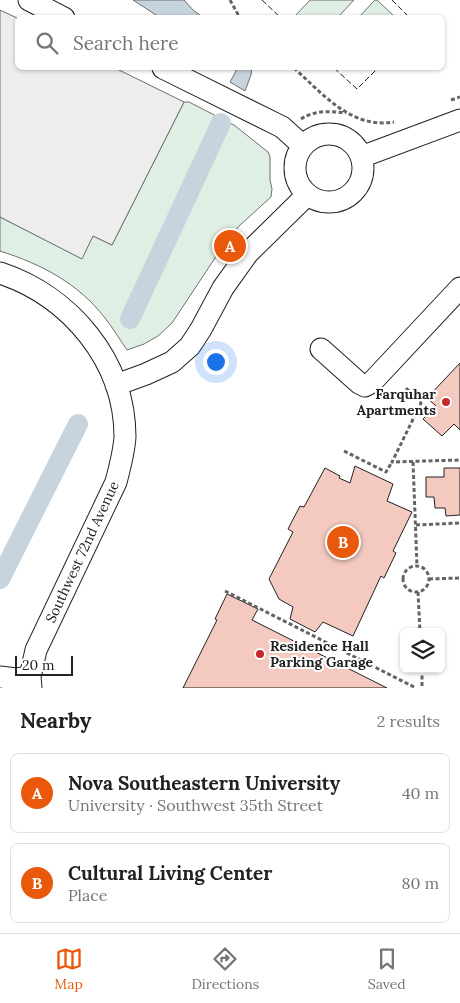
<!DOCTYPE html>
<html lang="en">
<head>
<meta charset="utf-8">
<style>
	body { margin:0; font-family:Lora,serif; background:#f6f6f6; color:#202124 }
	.controls { position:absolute; right:15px; bottom:15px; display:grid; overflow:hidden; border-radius:8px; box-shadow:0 1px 4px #0004 }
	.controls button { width:45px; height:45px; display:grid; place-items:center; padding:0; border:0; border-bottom:1px solid #e0e0e0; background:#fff; color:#202124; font:25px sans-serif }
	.scale { position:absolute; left:15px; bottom:12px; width:58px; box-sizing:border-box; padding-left:5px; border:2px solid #222; border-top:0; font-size:14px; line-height:18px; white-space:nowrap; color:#222; -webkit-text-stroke:4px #fff; paint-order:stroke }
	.you { position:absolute; left:215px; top:361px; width:18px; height:18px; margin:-12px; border:4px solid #fff; border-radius:50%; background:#1a73e8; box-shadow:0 0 0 8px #1a73e833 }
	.badge { display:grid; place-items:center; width:32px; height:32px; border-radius:50%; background:#ea580c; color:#fff; font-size:16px; font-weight:700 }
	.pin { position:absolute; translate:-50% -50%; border:2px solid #fff; box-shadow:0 1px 5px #0006 }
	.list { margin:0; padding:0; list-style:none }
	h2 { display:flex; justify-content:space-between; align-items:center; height:65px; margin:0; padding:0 20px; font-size:21px }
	h2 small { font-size:16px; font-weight:400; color:#757577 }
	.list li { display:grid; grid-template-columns:32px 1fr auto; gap:15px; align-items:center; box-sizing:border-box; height:80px; margin:0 10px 10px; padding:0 10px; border:1px solid #e0e0e0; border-radius:8px }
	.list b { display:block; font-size:19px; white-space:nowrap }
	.list p { margin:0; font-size:16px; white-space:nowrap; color:#757577 }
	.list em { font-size:16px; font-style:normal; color:#757577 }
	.icon { flex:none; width:28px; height:28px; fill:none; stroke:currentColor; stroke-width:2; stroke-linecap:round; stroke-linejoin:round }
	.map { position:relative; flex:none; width:460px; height:688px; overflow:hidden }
	.search { position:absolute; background:#fff; box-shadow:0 1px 4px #0004; left:15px; right:15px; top:15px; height:55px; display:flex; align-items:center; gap:12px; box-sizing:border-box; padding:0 18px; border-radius:8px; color:#757577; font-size:19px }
	.sheet { height:245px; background:#fff }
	nav { display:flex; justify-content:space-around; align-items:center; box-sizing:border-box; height:70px; border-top:1px solid #e0e0e0; background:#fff; font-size:14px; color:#757577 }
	nav a { display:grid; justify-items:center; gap:2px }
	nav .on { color:#ea580c }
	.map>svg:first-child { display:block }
</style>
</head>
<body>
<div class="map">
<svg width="460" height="688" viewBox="0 0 460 688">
	<rect width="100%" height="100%" fill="#fff"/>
	<path fill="#e0efe3" stroke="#6f6f6f" d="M 310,0 L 354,0 L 338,17 L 297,17 L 295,16 Z
		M 375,0 L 377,0 L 395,17 L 359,17 Z
		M 184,102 L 189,102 L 234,125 L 268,152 L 270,157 L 270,180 L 272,189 L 271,197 L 239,226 L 223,246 L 172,323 L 158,336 L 144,344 L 127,350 C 120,340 113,328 105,318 C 78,283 41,264 0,251 L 0,217 L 81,258 L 93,236 L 112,245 Z"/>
	<path fill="#ededed" stroke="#6f6f6f" d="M 0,10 L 17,18 L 18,68 L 115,68 L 184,102 L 112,245 L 93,236 L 82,259 L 0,217 Z"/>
	<path fill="#c7d3dd" stroke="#6f6f6f" d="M 133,0 L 184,0 L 194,11 L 203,17 L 159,17 Z
		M 233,68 L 252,68 L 251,75 L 245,91 L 230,82 L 236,71 Z"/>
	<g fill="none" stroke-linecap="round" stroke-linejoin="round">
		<path stroke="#c7d3dd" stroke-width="20" d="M 130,319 L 221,123
			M 0,579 L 78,424"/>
	</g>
	<path fill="#f3c9c0" stroke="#222" d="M 460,363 L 460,430 L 454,424 L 442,436 L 423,419 L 436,406 L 427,398 Z
		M 355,466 L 393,484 L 387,501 L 412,512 L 393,551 L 396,553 L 384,578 L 381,576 L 353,636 L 323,622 L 315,632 L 290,619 L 293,607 L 279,599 L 269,579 L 293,532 L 288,529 L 300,506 L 304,507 L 325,468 L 340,476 L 339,478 L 350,483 Z
		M 444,468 L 460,468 L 460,515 L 446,516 L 445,508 L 435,508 L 434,497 L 426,497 L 426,477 L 444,477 Z
		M 227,594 L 258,609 L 252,620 L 387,688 L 183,688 L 217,620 L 215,619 Z"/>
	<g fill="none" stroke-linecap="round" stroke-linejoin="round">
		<defs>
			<path id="minor" d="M 29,0 L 64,18
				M 163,68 L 282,127 L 302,145
				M295 168a34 34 0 1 1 68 0a34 34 0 1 1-68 0Z
				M 361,157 L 460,120
				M 0,273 C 70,296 125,361 125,437 C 124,452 120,467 116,482 L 36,650 L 30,677 L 31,688
				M 321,349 L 359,383 L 365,386 L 372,382 L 460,288
				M 116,385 L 146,374 L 172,362 L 190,346 L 201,329 L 223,288 L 248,253 L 307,195
				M 0,677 L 16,679 L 30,677"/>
		</defs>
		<use href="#minor" stroke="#222" stroke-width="23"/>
		<path stroke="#646464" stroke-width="3" stroke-dasharray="4 2.5" stroke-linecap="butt" d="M 230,0 L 240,18
			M 294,68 C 323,94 351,129 394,122
			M 451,100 L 460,97
			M 301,119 C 314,110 331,111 346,113
			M 406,388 L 421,403 L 392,462 L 460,460
			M 344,451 L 386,472 L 392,462
			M 413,462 L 417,566
			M 416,525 L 460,523
			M403 579a13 13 0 1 1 26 0a13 13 0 1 1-26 0Z
			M 429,579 L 460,578
			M 225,591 L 416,688
			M 418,592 L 420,632
			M 422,669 L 422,688"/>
		<use href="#minor" stroke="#fff" stroke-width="21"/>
		<path stroke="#222" stroke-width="1" stroke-dasharray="6 2.5" stroke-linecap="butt" d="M 262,0 L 281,18
			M 392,0 L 410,18
			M 334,68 L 357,89 L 378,68"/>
	</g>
	<g fill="#c62828" stroke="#fff" stroke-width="2">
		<circle cx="446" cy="402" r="5"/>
		<circle cx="260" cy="654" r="5"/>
	</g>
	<g text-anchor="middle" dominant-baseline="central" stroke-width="4" stroke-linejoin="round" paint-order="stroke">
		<g font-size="14" font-weight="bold" fill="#222" stroke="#fff" text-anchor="end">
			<text x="436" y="394">Farquhar<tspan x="436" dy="16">Apartments</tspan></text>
			<text x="270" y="646" text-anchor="start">Residence Hall<tspan x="270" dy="16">Parking Garage</tspan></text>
		</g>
		<g font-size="14" fill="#222" stroke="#fff">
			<text transform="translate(82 552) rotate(-65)">Southwest 72nd Avenue</text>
		</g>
	</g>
</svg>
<div class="controls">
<button><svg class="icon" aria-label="layers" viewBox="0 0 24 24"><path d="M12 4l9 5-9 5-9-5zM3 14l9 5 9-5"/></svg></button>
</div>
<div class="scale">20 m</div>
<div class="you"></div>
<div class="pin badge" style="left:230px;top:246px">A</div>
<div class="pin badge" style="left:343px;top:542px">B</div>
<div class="search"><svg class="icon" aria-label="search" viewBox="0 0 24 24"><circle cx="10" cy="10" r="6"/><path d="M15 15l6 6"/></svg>Search here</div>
</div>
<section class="sheet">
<h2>Nearby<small>2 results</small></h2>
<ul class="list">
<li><span class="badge">A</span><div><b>Nova Southeastern University</b><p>University · Southwest 35th Street</p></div><em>40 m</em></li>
<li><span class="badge">B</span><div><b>Cultural Living Center</b><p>Place</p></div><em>80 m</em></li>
</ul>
</section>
<nav>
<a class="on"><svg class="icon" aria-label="map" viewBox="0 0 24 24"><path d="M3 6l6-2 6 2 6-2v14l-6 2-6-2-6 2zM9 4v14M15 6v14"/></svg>Map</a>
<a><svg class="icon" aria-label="directions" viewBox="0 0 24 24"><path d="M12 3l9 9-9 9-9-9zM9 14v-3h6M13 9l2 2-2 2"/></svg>Directions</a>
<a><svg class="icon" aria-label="saved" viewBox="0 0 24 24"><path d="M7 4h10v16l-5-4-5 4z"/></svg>Saved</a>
</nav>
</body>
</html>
